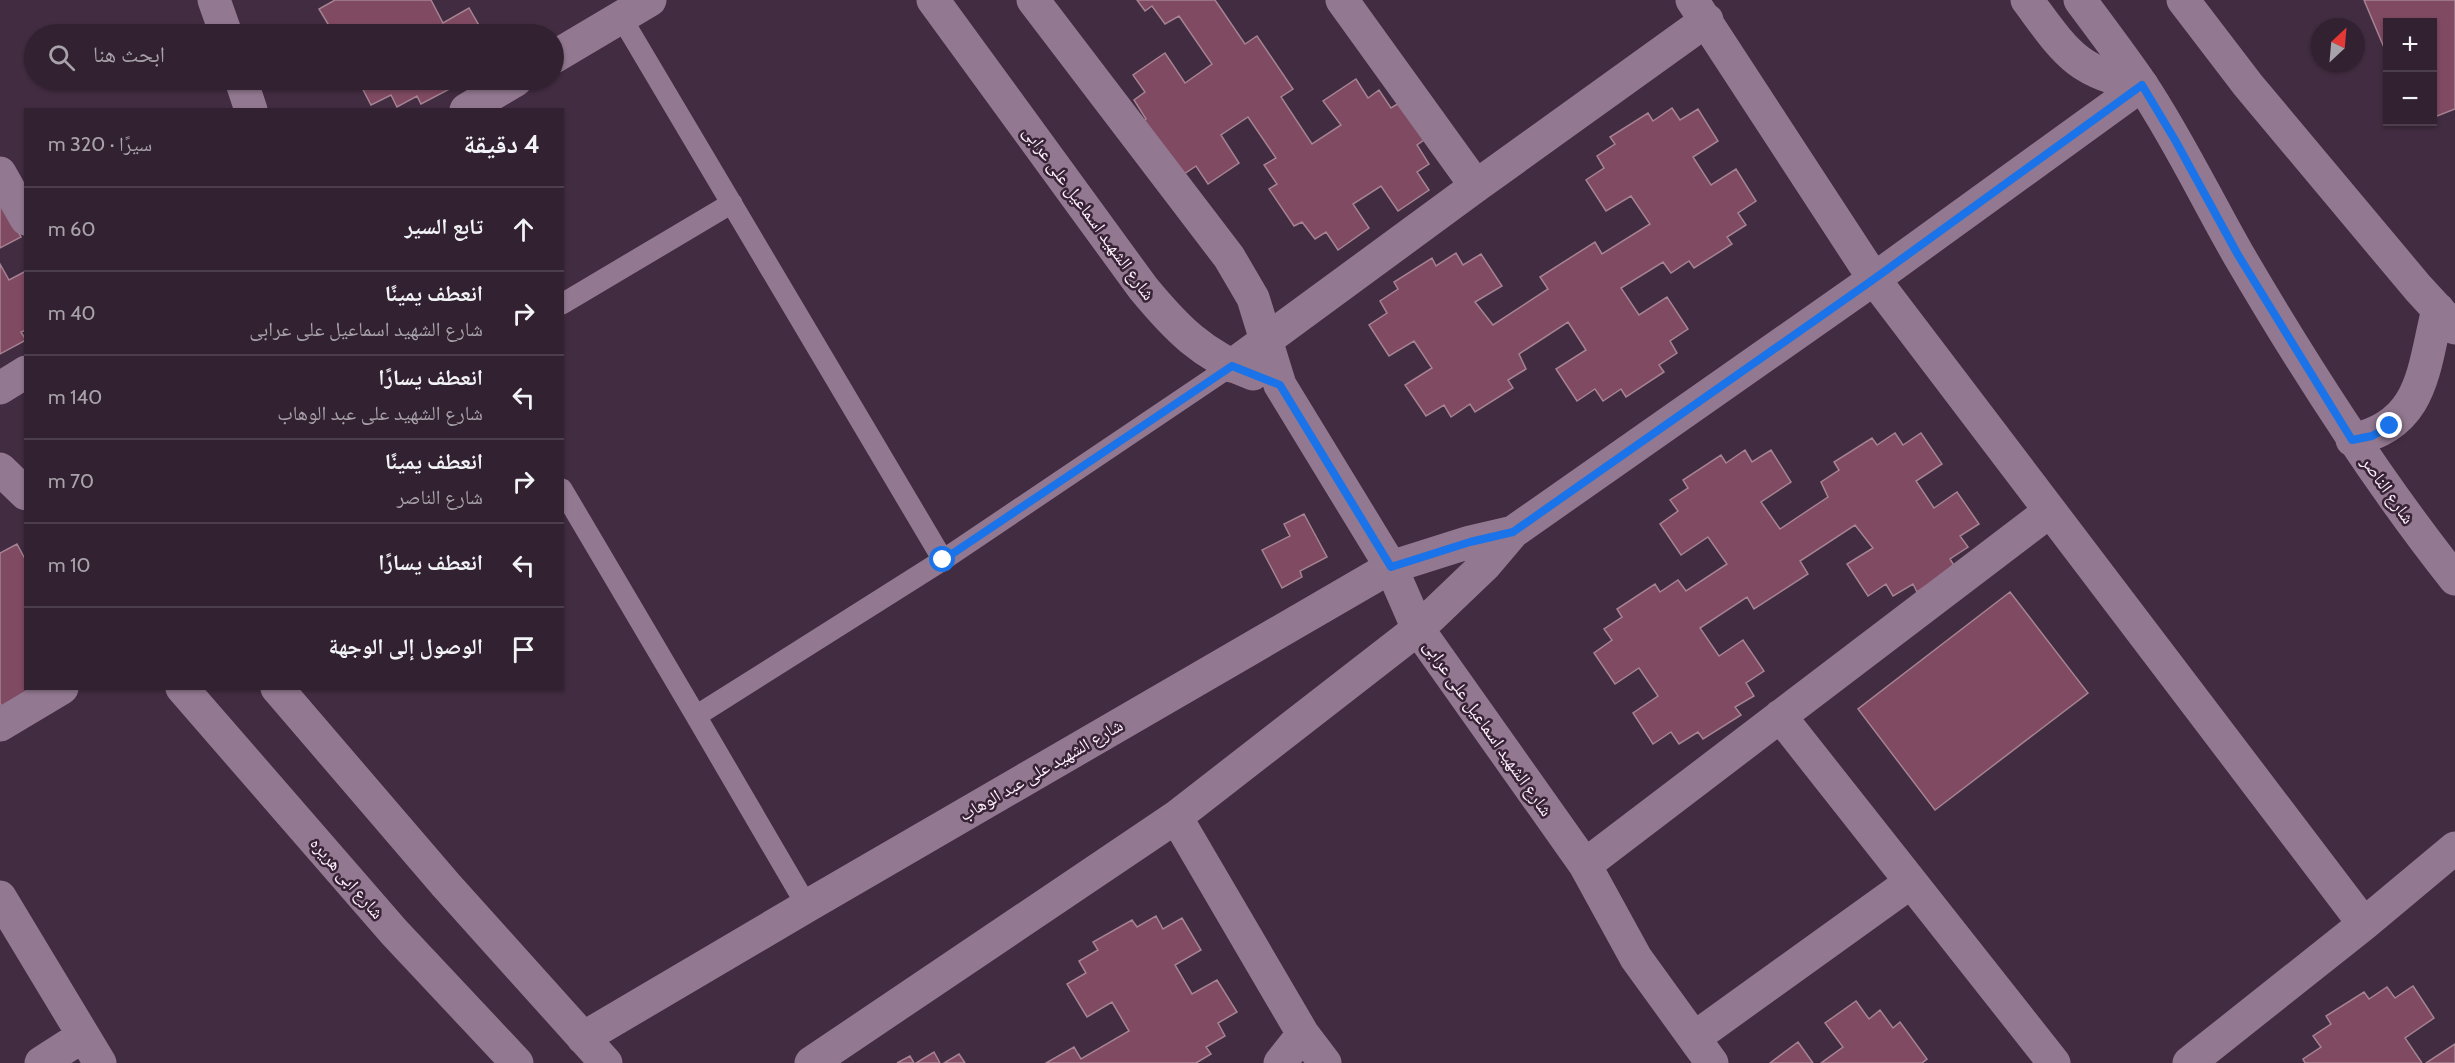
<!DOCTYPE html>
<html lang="ar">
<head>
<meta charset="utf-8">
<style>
	body { margin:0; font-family:Cabin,"Noto Naskh Arabic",sans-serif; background:#3d2e3d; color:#f1f3f6; direction:rtl }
	.controls { position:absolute; right:18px; top:18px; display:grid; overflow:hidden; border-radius:0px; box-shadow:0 2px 4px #0004 }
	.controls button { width:54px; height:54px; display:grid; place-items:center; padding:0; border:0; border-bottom:2px solid #4d3e4d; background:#322131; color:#f1f3f6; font:30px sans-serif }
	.compass { position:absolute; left:2311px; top:18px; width:54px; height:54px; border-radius:50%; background:#322131; box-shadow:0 2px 4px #0004; rotate:26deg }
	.stop { position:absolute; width:18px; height:18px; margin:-14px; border:4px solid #1a73e8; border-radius:50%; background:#fff }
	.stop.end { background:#1a73e8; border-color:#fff; box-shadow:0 2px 6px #0008 }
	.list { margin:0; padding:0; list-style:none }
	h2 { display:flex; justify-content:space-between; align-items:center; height:78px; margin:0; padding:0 24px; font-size:26px }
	h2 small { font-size:20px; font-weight:400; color:#a8a3ab }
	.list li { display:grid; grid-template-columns:39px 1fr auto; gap:18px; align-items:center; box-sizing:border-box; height:84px; padding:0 24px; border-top:2px solid #4d3e4d }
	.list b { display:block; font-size:22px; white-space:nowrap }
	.list p { margin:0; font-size:20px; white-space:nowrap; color:#a8a3ab }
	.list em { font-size:20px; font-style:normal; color:#a8a3ab }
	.icon { flex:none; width:33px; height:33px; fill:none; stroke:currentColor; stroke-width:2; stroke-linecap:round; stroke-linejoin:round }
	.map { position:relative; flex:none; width:2455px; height:1063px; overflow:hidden; direction:ltr }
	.search { position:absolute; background:#322131; box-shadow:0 2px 4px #0004; left:24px; top:24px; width:540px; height:66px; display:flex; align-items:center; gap:15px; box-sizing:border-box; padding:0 21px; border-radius:33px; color:#a8a3ab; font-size:22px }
	.panel { position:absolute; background:#322131; box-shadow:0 2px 4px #0004; left:24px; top:108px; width:540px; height:582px; border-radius:0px; direction:rtl }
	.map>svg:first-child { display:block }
</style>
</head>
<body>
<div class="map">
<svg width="2455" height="1063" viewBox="0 0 2455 1063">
	<rect width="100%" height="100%" fill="#422c41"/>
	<path fill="#7f4a62" stroke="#a68392" stroke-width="1.5" d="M 335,0 L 431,0 L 443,23 L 469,8 L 484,34 L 367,34 L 363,28 L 352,34 L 334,34 L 319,9 Z
		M 1137,0 L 1215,0 L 1245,44 L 1257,36 L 1293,89 L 1281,97 L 1312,144 L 1341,125 L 1323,101 L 1356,79 L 1368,98 L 1379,90 L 1391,108 L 1399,103 L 1424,140 L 1417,145 L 1429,164 L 1417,172 L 1429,190 L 1398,211 L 1381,186 L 1353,204 L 1369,228 L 1338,250 L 1326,232 L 1315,239 L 1302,222 L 1294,226 L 1269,189 L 1277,184 L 1264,165 L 1276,158 L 1248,117 L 1221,135 L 1239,163 L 1208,184 L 1196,166 L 1184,174 L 1139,123 L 1146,119 L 1134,100 L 1145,92 L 1133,75 L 1165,53 L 1185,83 L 1212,64 L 1179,16 L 1165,24 L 1152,6 L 1145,11 Z
		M 2364,0 L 2455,0 L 2455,109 L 2432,118 L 2432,22 L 2388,22 L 2388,57 Z
		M 358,80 L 459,80 L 461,83 L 421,104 L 417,96 L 397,107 L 391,95 L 371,105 Z
		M 1672,108 L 1680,120 L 1698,109 L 1718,141 L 1693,157 L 1711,185 L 1736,169 L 1756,201 L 1738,213 L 1746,225 L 1727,237 L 1732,244 L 1694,268 L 1689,261 L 1671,273 L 1663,262 L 1621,288 L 1639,315 L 1667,297 L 1688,329 L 1670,341 L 1677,353 L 1659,365 L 1664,372 L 1626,397 L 1621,389 L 1603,401 L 1595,389 L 1577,401 L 1556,369 L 1586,350 L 1568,322 L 1519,354 L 1526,369 L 1508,380 L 1513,388 L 1475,412 L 1470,404 L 1451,417 L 1444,405 L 1426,416 L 1405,385 L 1432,368 L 1414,341 L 1389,356 L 1369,325 L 1387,313 L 1380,301 L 1398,289 L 1394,282 L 1432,258 L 1436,266 L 1456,253 L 1463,265 L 1481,254 L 1502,286 L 1475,302 L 1493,325 L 1548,289 L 1540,277 L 1595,242 L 1602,254 L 1650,224 L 1631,196 L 1606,211 L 1586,180 L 1604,168 L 1597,156 L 1615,144 L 1610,137 L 1648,113 L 1653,121 Z
		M 2,204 L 21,237 L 0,248 L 0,205 Z
		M 0,264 L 9,280 L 26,271 L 26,330 L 21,332 L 26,340 L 0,354 Z
		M 1895,433 L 1903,445 L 1921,433 L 1942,464 L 1916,481 L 1934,508 L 1957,492 L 1979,524 L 1960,536 L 1968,547 L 1950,559 L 1955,567 L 1917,592 L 1913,584 L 1893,596 L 1886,584 L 1868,596 L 1847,564 L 1873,548 L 1855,525 L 1800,561 L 1808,574 L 1754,609 L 1747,597 L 1700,628 L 1719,656 L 1743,640 L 1764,671 L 1746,683 L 1754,696 L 1735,707 L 1741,715 L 1703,739 L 1698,732 L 1679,744 L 1671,732 L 1653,744 L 1633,713 L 1658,696 L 1639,668 L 1615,684 L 1594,653 L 1612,640 L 1604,629 L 1622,617 L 1617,609 L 1655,584 L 1660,592 L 1678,580 L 1686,591 L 1727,564 L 1708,537 L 1681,555 L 1660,524 L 1678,511 L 1670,500 L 1688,488 L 1683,480 L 1721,455 L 1726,463 L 1745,450 L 1752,462 L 1771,450 L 1791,482 L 1761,502 L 1780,529 L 1828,497 L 1821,482 L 1839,470 L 1834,462 L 1872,438 L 1877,445 Z
		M 1304,514 L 1327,557 L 1300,571 L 1302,577 L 1282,588 L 1262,550 L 1290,536 L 1284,524 Z
		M 17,544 L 24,557 L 26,556 L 26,688 L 54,688 L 2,707 L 0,703 L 0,553 Z
		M 2010,592 L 2088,693 L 1935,810 L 1858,709 Z
		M 1156,916 L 1163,929 L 1182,918 L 1201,950 L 1175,965 L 1192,994 L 1217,980 L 1237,1012 L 1218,1023 L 1225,1036 L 1206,1047 L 1211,1054 L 1196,1063 L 1046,1063 L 1074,1047 L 1081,1059 L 1129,1031 L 1112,1002 L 1087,1017 L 1067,984 L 1086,973 L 1079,961 L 1098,950 L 1093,942 L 1132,920 L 1137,927 Z
		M 2413,986 L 2434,1018 L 2405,1038 L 2422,1063 L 2305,1063 L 2303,1059 L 2321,1047 L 2313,1036 L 2331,1024 L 2326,1016 L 2364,992 L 2369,999 L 2387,987 L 2395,998 Z
		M 1856,1001 L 1869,1019 L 1880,1010 L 1893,1028 L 1900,1022 L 1927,1059 L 1922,1063 L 1821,1063 L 1843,1047 L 1825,1023 Z
		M 1798,1042 L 1813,1063 L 1770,1063 Z
		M 2455,1044 L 2455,1063 L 2426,1063 Z
		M 934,1052 L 940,1063 L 916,1063 Z
		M 959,1054 L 965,1063 L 944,1063 Z
		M 910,1056 L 914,1063 L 897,1063 Z"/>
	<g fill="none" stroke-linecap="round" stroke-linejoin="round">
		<path stroke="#927890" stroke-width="21" d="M 621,17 L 943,560
			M 562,304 L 732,203
			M 562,489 L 696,716
			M 807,906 L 696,716 L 943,560 L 1231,366"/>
		<path stroke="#927890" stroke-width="33" d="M 214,0 L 226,34
			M 933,0 L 1143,288 C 1176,328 1203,356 1253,374
			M 1033,0 L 1229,257 L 1253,298 L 1280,385 L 1391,567 L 1418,629 L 1585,865 L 1636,958 L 1712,1063
			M 1342,0 L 1476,186
			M 1692,0 L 1874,279 L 2364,924
			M 2027,0 C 2065,51 2076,73 2142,85
			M 554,57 L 650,0
			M 241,80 L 251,110
			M 466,110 L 516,80
			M 0,173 L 26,219
			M 1231,366 L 1476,186 L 1707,20
			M 0,388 L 26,372
			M 0,469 L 26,494
			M 182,688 L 394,932 L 517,1063
			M 277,688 L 446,885 L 606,1063
			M 1780,716 L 2054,1063
			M 0,725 L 62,688
			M 1176,817 L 1303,1034 L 1325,1063
			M 1585,865 L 2050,511
			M 0,897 L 100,1063
			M 583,1038 L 807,906 L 1391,567 L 1470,542 L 1513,532
			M 1694,1038 L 1911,882
			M 41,1063 L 83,1036
			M 811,1063 L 1176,817 L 1418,629 L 1485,565 L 1513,532 L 1874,279 L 2142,85
			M 1280,1063 L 1303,1034
			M 2189,1063 L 2364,924 L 2455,848"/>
		<path stroke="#927890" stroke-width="33" d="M 2080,0 C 2101,28 2122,56 2142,85 C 2178,139 2206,198 2238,254 C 2304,367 2374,477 2455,579
			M 2183,0 L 2248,85 L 2418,288 L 2455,328
			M 2352,440 C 2424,425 2423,369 2438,309"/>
	</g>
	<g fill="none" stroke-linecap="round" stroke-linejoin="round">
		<path stroke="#1a73e8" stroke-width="8" d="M 943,560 L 1232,366 L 1280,385 L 1391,567 L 1470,542 L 1513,532 L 1874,279 L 2142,85 L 2175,140 L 2238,255 L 2352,440 L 2372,436 L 2390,426"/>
	</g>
	<g text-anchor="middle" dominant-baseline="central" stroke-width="5" stroke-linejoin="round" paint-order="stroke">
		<g font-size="18" fill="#feeffd" stroke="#382236">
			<text transform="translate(1089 213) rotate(54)">شارع الشهيد اسماعيل على عرابى</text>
			<text transform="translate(2388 490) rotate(55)">شارع الناصر</text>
			<text transform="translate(1488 728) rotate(55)">شارع الشهيد اسماعيل على عرابى</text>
			<text transform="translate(1041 770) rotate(-30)">شارع الشهيد على عبد الوهاب</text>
			<text transform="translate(347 878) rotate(49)">شارع ابى هريره</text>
		</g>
	</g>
</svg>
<div class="controls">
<button>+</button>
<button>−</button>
</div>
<svg class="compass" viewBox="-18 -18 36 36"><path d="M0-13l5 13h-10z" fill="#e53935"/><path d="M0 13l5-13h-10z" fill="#a8a3ab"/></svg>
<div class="stop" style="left:943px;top:560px"></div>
<div class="stop end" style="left:2390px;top:426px"></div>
<div class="search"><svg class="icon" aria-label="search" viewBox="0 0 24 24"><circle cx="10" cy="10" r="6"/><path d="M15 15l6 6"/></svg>ابحث هنا</div>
<section class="panel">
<h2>4 دقيقة<small>سيرًا · 320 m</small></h2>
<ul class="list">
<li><svg class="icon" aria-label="ahead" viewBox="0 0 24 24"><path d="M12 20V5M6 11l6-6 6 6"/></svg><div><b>تابع السير</b></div><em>60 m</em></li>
<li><svg class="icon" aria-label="right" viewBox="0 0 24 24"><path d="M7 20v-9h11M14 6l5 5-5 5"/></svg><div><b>انعطف يمينًا</b><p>شارع الشهيد اسماعيل على عرابى</p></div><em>40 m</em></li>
<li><svg class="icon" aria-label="left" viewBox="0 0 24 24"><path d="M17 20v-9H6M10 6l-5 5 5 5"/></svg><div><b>انعطف يسارًا</b><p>شارع الشهيد على عبد الوهاب</p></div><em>140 m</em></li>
<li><svg class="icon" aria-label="right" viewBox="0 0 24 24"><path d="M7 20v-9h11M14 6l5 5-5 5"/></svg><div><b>انعطف يمينًا</b><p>شارع الناصر</p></div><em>70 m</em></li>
<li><svg class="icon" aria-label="left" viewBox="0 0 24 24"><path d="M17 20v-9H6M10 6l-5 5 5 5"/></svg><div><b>انعطف يسارًا</b></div><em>10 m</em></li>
<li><svg class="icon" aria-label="arrive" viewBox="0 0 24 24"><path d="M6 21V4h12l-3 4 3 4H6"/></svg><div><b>الوصول إلى الوجهة</b></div></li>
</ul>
</section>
</div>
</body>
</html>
